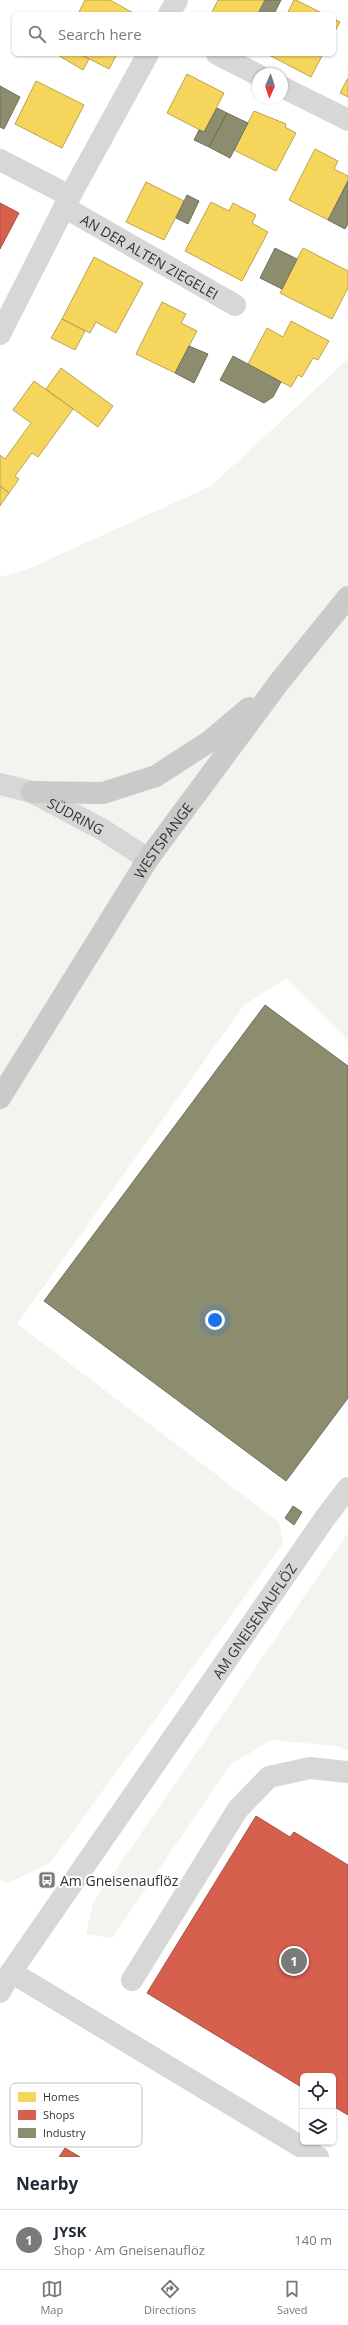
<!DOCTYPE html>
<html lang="en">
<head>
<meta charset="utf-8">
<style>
	body { margin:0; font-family:"Open Sans",sans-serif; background:#f2f2f3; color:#1f2937 }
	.controls { position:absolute; right:12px; bottom:12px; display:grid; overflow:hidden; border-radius:6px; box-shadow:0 1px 3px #0004 }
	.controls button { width:36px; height:36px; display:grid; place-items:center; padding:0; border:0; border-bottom:1px solid #e0e1e3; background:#fff; color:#1f2937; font:20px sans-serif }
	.compass { position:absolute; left:252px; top:68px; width:36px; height:36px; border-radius:50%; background:#fff; box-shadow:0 1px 3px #0004; rotate:183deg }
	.you { position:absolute; left:215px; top:1320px; width:14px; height:14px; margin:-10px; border:3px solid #fff; border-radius:50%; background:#1a73e8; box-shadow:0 0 0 6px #1a73e833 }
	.badge { display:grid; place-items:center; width:26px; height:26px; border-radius:50%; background:#7a7a7a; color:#fff; font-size:13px; font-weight:700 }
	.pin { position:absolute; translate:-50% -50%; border:2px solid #fff; box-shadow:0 1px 4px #0006 }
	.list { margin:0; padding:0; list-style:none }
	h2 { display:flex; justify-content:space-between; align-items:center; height:52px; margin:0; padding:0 16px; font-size:17px }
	h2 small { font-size:13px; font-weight:400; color:#747a83 }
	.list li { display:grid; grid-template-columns:26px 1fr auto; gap:12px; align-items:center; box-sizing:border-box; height:60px; padding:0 16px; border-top:1px solid #e0e1e3 }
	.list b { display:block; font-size:15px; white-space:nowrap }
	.list p { margin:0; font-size:13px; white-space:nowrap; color:#747a83 }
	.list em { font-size:13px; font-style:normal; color:#747a83 }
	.icon { flex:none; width:22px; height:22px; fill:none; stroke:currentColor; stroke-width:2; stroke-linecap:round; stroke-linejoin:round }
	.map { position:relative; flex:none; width:348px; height:2157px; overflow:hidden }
	.search { position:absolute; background:#fff; box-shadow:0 1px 3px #0004; left:12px; right:12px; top:12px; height:44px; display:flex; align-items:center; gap:10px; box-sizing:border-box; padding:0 14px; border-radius:6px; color:#747a83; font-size:15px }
	.sheet { height:112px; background:#fff }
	nav { display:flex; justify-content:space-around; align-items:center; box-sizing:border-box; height:56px; border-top:1px solid #e0e1e3; background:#fff; font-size:11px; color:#747a83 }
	nav a { display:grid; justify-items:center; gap:2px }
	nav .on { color:#7a7a7a }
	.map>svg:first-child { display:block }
</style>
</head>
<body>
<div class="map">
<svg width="348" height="2157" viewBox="0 0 348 2157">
	<rect width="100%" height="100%" fill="#fff"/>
	<path fill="#f1f5ed" d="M 348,359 L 348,1041 L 286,979 L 244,1005 L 17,1324 L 279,1522 L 283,1544 L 50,1863 L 8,1883 L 0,1880 L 0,577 L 28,569 L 211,486 Z
		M 348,1533 L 348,1750 L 336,1746 L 271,1740 L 230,1765 L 112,1938 L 86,1934 L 93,1903 Z"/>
	<path fill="#f6d55c" stroke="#bca450" d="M 85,0 L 110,0 L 135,14 L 78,14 Z
		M 218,0 L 265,0 L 258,14 L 211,14 Z
		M 294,0 L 296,0 L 324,14 L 287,14 Z
		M 334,19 L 340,22 L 334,33 Z
		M 56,54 L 80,54 L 89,59 L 83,70 Z
		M 80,54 L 117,54 L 109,69 Z
		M 267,54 L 323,54 L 311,77 Z
		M 187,74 L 224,93 L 204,132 L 167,113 Z
		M 348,78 L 348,97 L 340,93 Z
		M 36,81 L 84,105 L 62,148 L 15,124 Z
		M 254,111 L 286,124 L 285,127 L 296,133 L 276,171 L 234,150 Z
		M 315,149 L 338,161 L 334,169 L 348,176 L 348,181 L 328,220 L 289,200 Z
		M 146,182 L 184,201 L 164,240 L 126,222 Z
		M 211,202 L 229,211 L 233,203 L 256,215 L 252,223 L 268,232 L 242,281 L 185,251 Z
		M 303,248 L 348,271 L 348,288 L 332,319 L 280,293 Z
		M 94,257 L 143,283 L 116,333 L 96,322 L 90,333 L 62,319 Z
		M 162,302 L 186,314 L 181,323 L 197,331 L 175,373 L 136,354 Z
		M 62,319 L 85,331 L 75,350 L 51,338 Z
		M 291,321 L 329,341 L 318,360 L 313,358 L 302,377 L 298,375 L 291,387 L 248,364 L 267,328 L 283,337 Z
		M 61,368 L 113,406 L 98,427 L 46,389 Z
		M 34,381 L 73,409 L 38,457 L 32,453 L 15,476 L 19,479 L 9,493 L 0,486 L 0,455 L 5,459 L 31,423 L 13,410 Z
		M 0,486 L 9,493 L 0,506 Z"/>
	<path fill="#d6604d" stroke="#a55245" d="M 0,203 L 19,213 L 0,249 Z
		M 256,1816 L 290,1837 L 294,1832 L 348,1865 L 348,2115 L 333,2106 L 333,2076 L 303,2076 L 303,2088 L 147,1993 Z
		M 65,2148 L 80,2157 L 59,2157 Z"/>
	<path fill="#8c8c6e" stroke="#71715c" d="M 265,0 L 281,0 L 274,14 L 258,14 Z
		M 0,86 L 20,97 L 4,129 L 0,127 Z
		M 217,108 L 227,113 L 209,147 L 194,140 L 199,130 L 204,132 Z
		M 227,113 L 248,123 L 230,158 L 209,147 Z
		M 348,181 L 348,224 L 345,229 L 328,220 Z
		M 187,195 L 199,201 L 188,224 L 176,218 Z
		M 275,248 L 297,259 L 282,289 L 260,278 Z
		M 189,346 L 208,354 L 194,383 L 175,373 Z
		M 233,356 L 281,382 L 273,397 L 264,403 L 220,380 Z
		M 265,1005 L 348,1066 L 348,1398 L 286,1481 L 44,1301 Z
		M 293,1506 L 302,1512 L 294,1525 L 285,1518 Z"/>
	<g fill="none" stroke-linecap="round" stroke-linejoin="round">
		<g stroke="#d7d7d7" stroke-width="22">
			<path d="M 169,14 L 177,0"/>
			<path d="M 217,54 L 258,75"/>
			<path d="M 282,87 L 348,120"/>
			<path d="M 0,160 L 70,196"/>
			<path id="s1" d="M 64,207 L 235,305"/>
			<path d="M 0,334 L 70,196 L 148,54"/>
			<path id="s2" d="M 0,784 L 32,792 L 103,830 L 148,859"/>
			<path d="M 11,1972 L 318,2157"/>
			<path d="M 132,1980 L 238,1809 L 269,1777 L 310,1768 L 348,1772"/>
			<path id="s3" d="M 0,1992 L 11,1972 L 325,1518 L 348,1488"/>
		</g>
		<g stroke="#cacaca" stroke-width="22">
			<path d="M 32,792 L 103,793 L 156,776 L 210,741 L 249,708"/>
			<path id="s4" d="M 0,1098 L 148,859 L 280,681 L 348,597"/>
		</g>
	</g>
	<defs>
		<symbol id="bus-square" viewBox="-11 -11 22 22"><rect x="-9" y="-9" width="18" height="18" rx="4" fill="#7a7a7a" stroke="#fff"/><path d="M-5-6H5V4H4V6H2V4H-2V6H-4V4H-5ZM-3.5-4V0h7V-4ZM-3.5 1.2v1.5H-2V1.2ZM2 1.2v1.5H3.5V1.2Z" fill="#fff"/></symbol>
	</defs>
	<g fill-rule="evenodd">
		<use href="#bus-square" x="37" y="1870" width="20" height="20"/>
	</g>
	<g text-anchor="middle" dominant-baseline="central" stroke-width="4" stroke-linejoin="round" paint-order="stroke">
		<g font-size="14" fill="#333" stroke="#fff">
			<text stroke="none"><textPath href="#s1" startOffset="99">AN DER ALTEN ZIEGELEI</textPath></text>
			<text stroke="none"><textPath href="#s2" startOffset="83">SÜDRING</textPath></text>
			<text stroke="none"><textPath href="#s4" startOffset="305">WESTSPANGE</textPath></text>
			<text stroke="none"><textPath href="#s3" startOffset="450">AM GNEISENAUFLÖZ</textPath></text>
		</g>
		<g font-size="14" fill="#333" stroke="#fff" text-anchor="start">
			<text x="60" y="1880">Am Gneisenauflöz</text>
		</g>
	</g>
	<rect x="10" y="2083" width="132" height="64" rx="6" fill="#fff" stroke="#c2c2c2" stroke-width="1"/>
	<rect x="18" y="2092" width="18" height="10" fill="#f6d55c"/>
	<rect x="18" y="2110" width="18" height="10" fill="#d6604d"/>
	<rect x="18" y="2128" width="18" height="10" fill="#8c8c6e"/>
	<g font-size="11" fill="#333">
		<text x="43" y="2101">Homes</text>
		<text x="43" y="2119">Shops</text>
		<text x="43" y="2137">Industry</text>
	</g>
</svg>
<div class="controls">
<button><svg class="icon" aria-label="locate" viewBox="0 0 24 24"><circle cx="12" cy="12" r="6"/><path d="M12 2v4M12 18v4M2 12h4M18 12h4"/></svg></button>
<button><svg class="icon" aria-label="layers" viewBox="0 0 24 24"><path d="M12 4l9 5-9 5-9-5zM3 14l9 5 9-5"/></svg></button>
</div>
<svg class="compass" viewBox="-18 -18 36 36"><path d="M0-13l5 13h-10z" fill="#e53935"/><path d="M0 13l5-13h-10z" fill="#747a83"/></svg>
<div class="you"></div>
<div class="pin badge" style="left:294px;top:1961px">1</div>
<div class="search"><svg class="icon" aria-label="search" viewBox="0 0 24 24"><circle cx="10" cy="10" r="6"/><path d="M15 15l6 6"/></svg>Search here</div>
</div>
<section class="sheet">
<h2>Nearby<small></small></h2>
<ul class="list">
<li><span class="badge">1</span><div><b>JYSK</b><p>Shop · Am Gneisenauflöz</p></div><em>140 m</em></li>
</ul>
</section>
<nav>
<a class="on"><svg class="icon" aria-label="map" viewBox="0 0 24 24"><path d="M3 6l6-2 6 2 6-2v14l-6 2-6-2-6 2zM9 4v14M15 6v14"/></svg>Map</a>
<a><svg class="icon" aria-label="directions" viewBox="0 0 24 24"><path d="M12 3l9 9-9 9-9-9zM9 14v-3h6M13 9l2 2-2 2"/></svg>Directions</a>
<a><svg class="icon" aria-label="saved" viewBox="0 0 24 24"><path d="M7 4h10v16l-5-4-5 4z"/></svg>Saved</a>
</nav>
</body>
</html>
